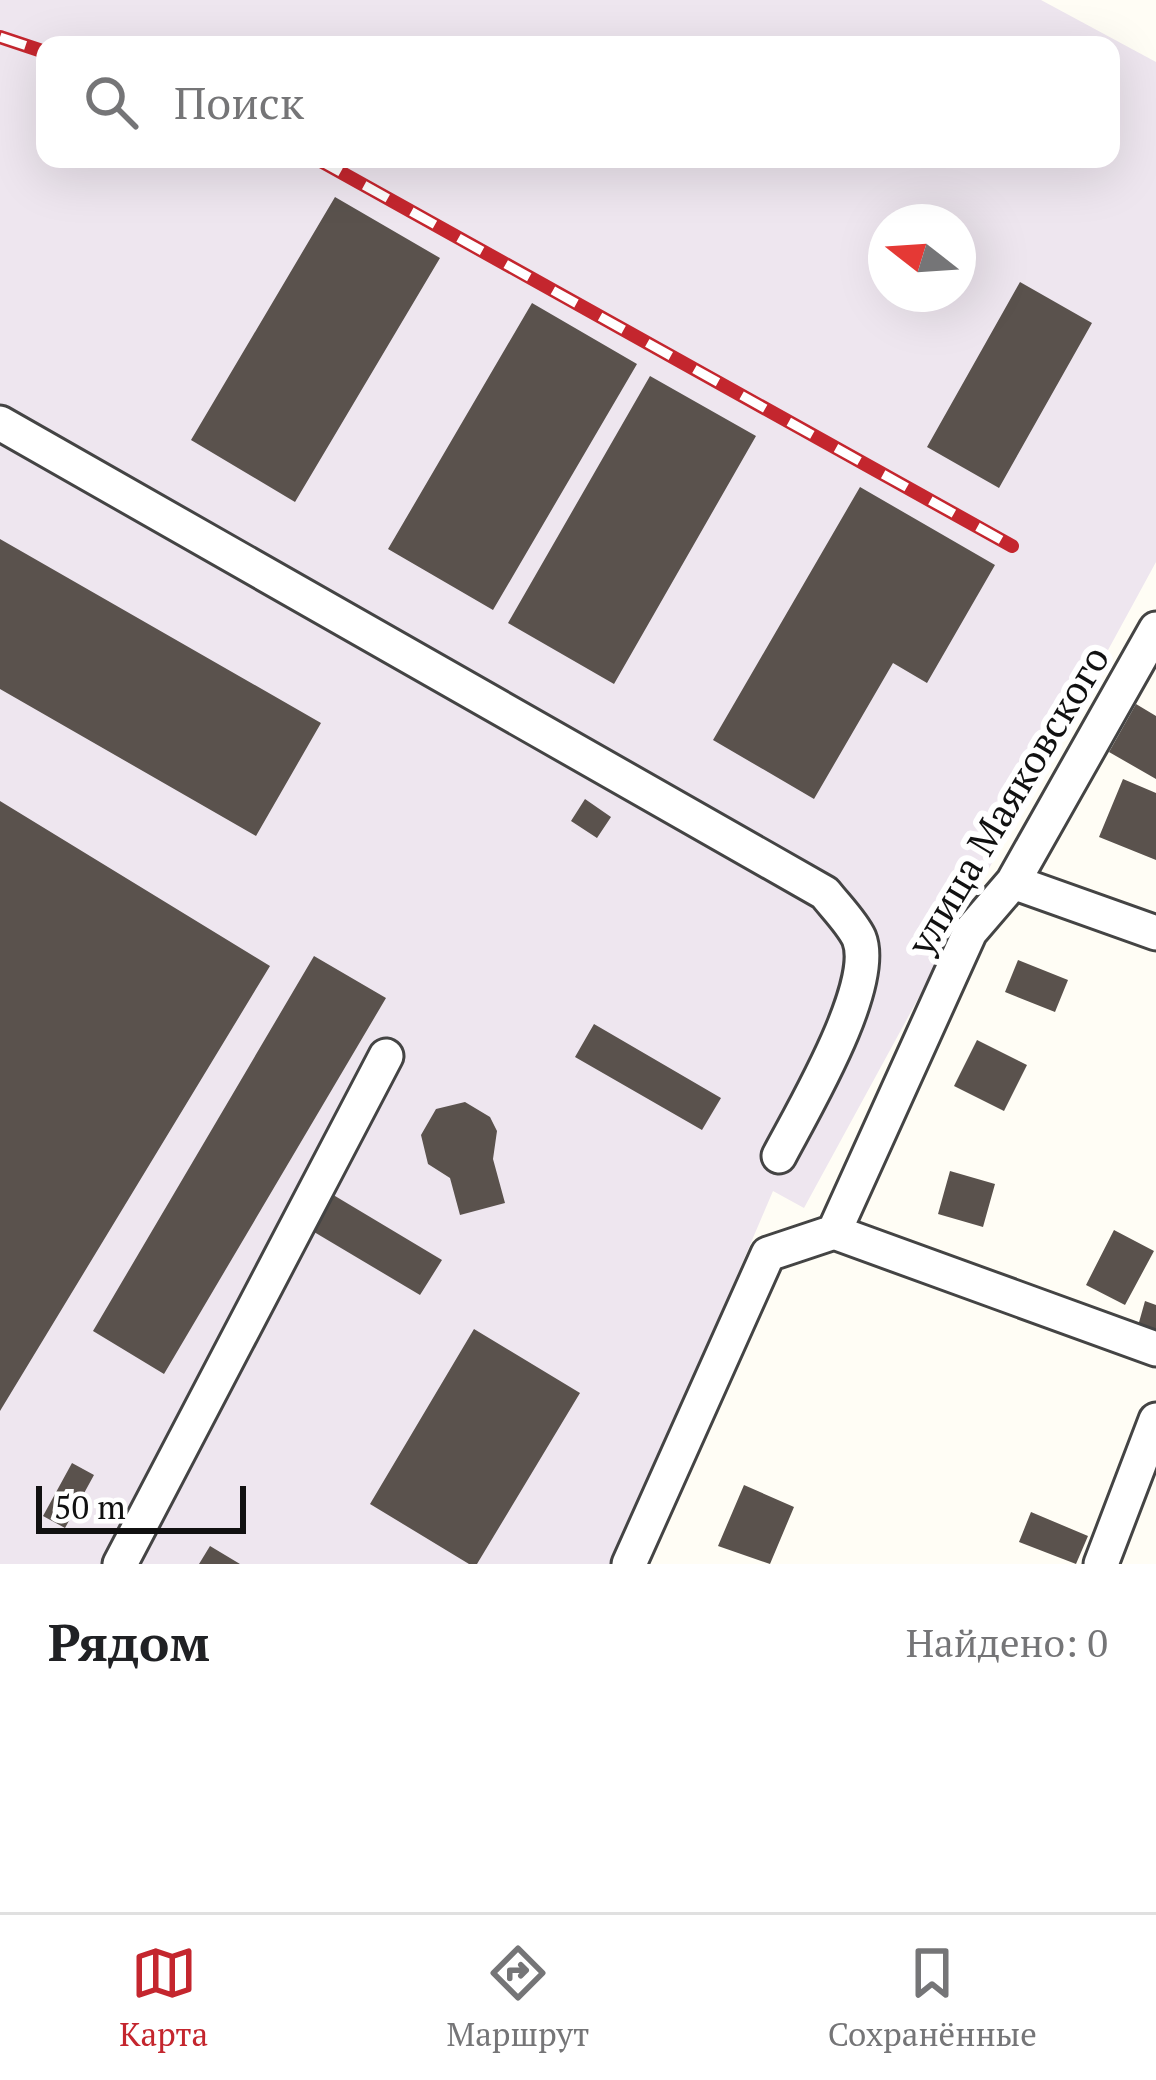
<!DOCTYPE html>
<html lang="ru">
<head>
<meta charset="utf-8">
<style>
	body { margin:0; font-family:"PT Serif",serif; background:#f6f6f6; color:#202124 }
	.compass { position:absolute; left:868px; top:204px; width:108px; height:108px; border-radius:50%; background:#fff; box-shadow:0 12px 48px #0002; rotate:287deg }
	.scale { position:absolute; left:36px; bottom:30px; width:210px; box-sizing:border-box; padding-left:12px; border:6px solid #111; border-top:0; font-size:33px; line-height:42px; white-space:nowrap; color:#111; -webkit-text-stroke:9px #fff; paint-order:stroke }
	.list { margin:0; padding:0; list-style:none }
	h2 { display:flex; justify-content:space-between; align-items:center; height:156px; margin:0; padding:0 48px; font-size:51px }
	h2 small { font-size:39px; font-weight:400; color:#757577 }
	.icon { flex:none; width:66px; height:66px; fill:none; stroke:currentColor; stroke-width:2; stroke-linecap:round; stroke-linejoin:round }
	.map { position:relative; flex:none; width:1156px; height:1564px; overflow:hidden }
	.search { position:absolute; background:#fff; box-shadow:0 12px 48px #0002; left:36px; right:36px; top:36px; height:132px; display:flex; align-items:center; gap:30px; box-sizing:border-box; padding:0 42px; border-radius:24px; color:#757577; font-size:45px }
	.sheet { height:348px; background:#fff }
	nav { display:flex; justify-content:space-around; align-items:center; box-sizing:border-box; height:168px; border-top:3px solid #e0e0e0; background:#fff; font-size:33px; color:#757577 }
	nav a { display:grid; justify-items:center; gap:6px }
	nav .on { color:#c4262e }
	.map>svg:first-child { display:block }
</style>
</head>
<body>
<div class="map">
<svg width="1156" height="1564" viewBox="0 0 1156 1564">
	<rect width="100%" height="100%" fill="#fffdf5"/>
	<path fill="#eee6ef" fill-rule="evenodd" d="M 0,0 L 1041,0 L 1156,62 L 1156,562 L 804,1208 L 773,1191 L 614,1564 L 0,1564 ZM 45,45 L 1111,45 L 1111,159 L 45,159 ZM 886,222 L 958,222 L 958,294 L 886,294 Z"/>
	<path fill="#5a524d" d="M 335,197 L 440,258 L 295,502 L 191,440 Z
		M 1020,282 L 1092,323 L 999,488 L 927,447 Z
		M 532,303 L 637,364 L 493,610 L 388,549 Z
		M 650,376 L 756,436 L 614,684 L 508,623 Z
		M 860,487 L 995,565 L 927,683 L 893,663 L 814,799 L 713,740 Z
		M 0,539 L 321,723 L 256,836 L 0,689 Z
		M 1136,704 L 1156,716 L 1156,779 L 1109,752 Z
		M 1123,779 L 1156,793 L 1156,860 L 1099,837 Z
		M 585,799 L 611,817 L 597,838 L 571,821 Z
		M 0,801 L 270,966 L 0,1411 Z
		M 314,956 L 386,998 L 164,1374 L 93,1331 Z
		M 1018,960 L 1068,980 L 1055,1012 L 1005,992 Z
		M 594,1024 L 721,1098 L 702,1130 L 575,1057 Z
		M 977,1040 L 1027,1065 L 1004,1111 L 954,1086 Z
		M 465,1102 L 490,1117 L 497,1131 L 493,1159 L 505,1203 L 460,1215 L 450,1178 L 428,1164 L 421,1135 L 436,1109 Z
		M 950,1171 L 995,1184 L 983,1227 L 938,1214 Z
		M 325,1190 L 442,1260 L 420,1295 L 304,1226 Z
		M 1114,1230 L 1154,1251 L 1125,1305 L 1086,1285 Z
		M 1145,1301 L 1156,1305 L 1156,1339 L 1136,1333 Z
		M 474,1329 L 580,1393 L 477,1564 L 469,1564 L 370,1504 Z
		M 72,1463 L 94,1475 L 65,1528 L 43,1516 Z
		M 744,1485 L 794,1507 L 770,1564 L 718,1546 Z
		M 1031,1512 L 1088,1536 L 1076,1564 L 1019,1542 Z
		M 210,1546 L 240,1564 L 199,1564 Z"/>
	<g fill="none" stroke-linecap="round" stroke-linejoin="round">
		<defs>
			<path id="minor" d="M 0,423 L 825,893 C 836,907 852,923 859,938 C 878,985 802,1112 779,1156
				M 1013,882 L 1156,933
				M 834,1232 L 1156,1349
				M 120,1564 L 386,1056
				M 629,1564 L 768,1254 L 834,1232 L 970,932 L 1013,882 L 1156,629
				M 1101,1564 L 1156,1420"/>
		</defs>
		<use href="#minor" stroke="#444" stroke-width="39"/>
		<use href="#minor" stroke="#fff" stroke-width="33"/>
		<defs>
			<path id="rail" d="M 0,37 L 45,52
				M 317,159 L 1012,546"/>
		</defs>
		<use href="#rail" stroke="#c4262e" stroke-width="14"/>
		<use href="#rail" stroke="#fff" stroke-width="9" stroke-dasharray="27" stroke-linecap="butt"/>
	</g>
	<g text-anchor="middle" dominant-baseline="central" stroke-width="12" stroke-linejoin="round" paint-order="stroke">
		<g font-size="39" fill="#111" stroke="#fff">
			<text transform="translate(1007 800) rotate(-59)">улица Маяковского</text>
		</g>
	</g>
</svg>
<svg class="compass" viewBox="-18 -18 36 36"><path d="M0-13l5 13h-10z" fill="#e53935"/><path d="M0 13l5-13h-10z" fill="#757577"/></svg>
<div class="scale">50 m</div>
<div class="search"><svg class="icon" aria-label="search" viewBox="0 0 24 24"><circle cx="10" cy="10" r="6"/><path d="M15 15l6 6"/></svg>Поиск</div>
</div>
<section class="sheet">
<h2>Рядом<small>Найдено: 0</small></h2>
<ul class="list">
</ul>
</section>
<nav>
<a class="on"><svg class="icon" aria-label="map" viewBox="0 0 24 24"><path d="M3 6l6-2 6 2 6-2v14l-6 2-6-2-6 2zM9 4v14M15 6v14"/></svg>Карта</a>
<a><svg class="icon" aria-label="directions" viewBox="0 0 24 24"><path d="M12 3l9 9-9 9-9-9zM9 14v-3h6M13 9l2 2-2 2"/></svg>Маршрут</a>
<a><svg class="icon" aria-label="saved" viewBox="0 0 24 24"><path d="M7 4h10v16l-5-4-5 4z"/></svg>Сохранённые</a>
</nav>
</body>
</html>
